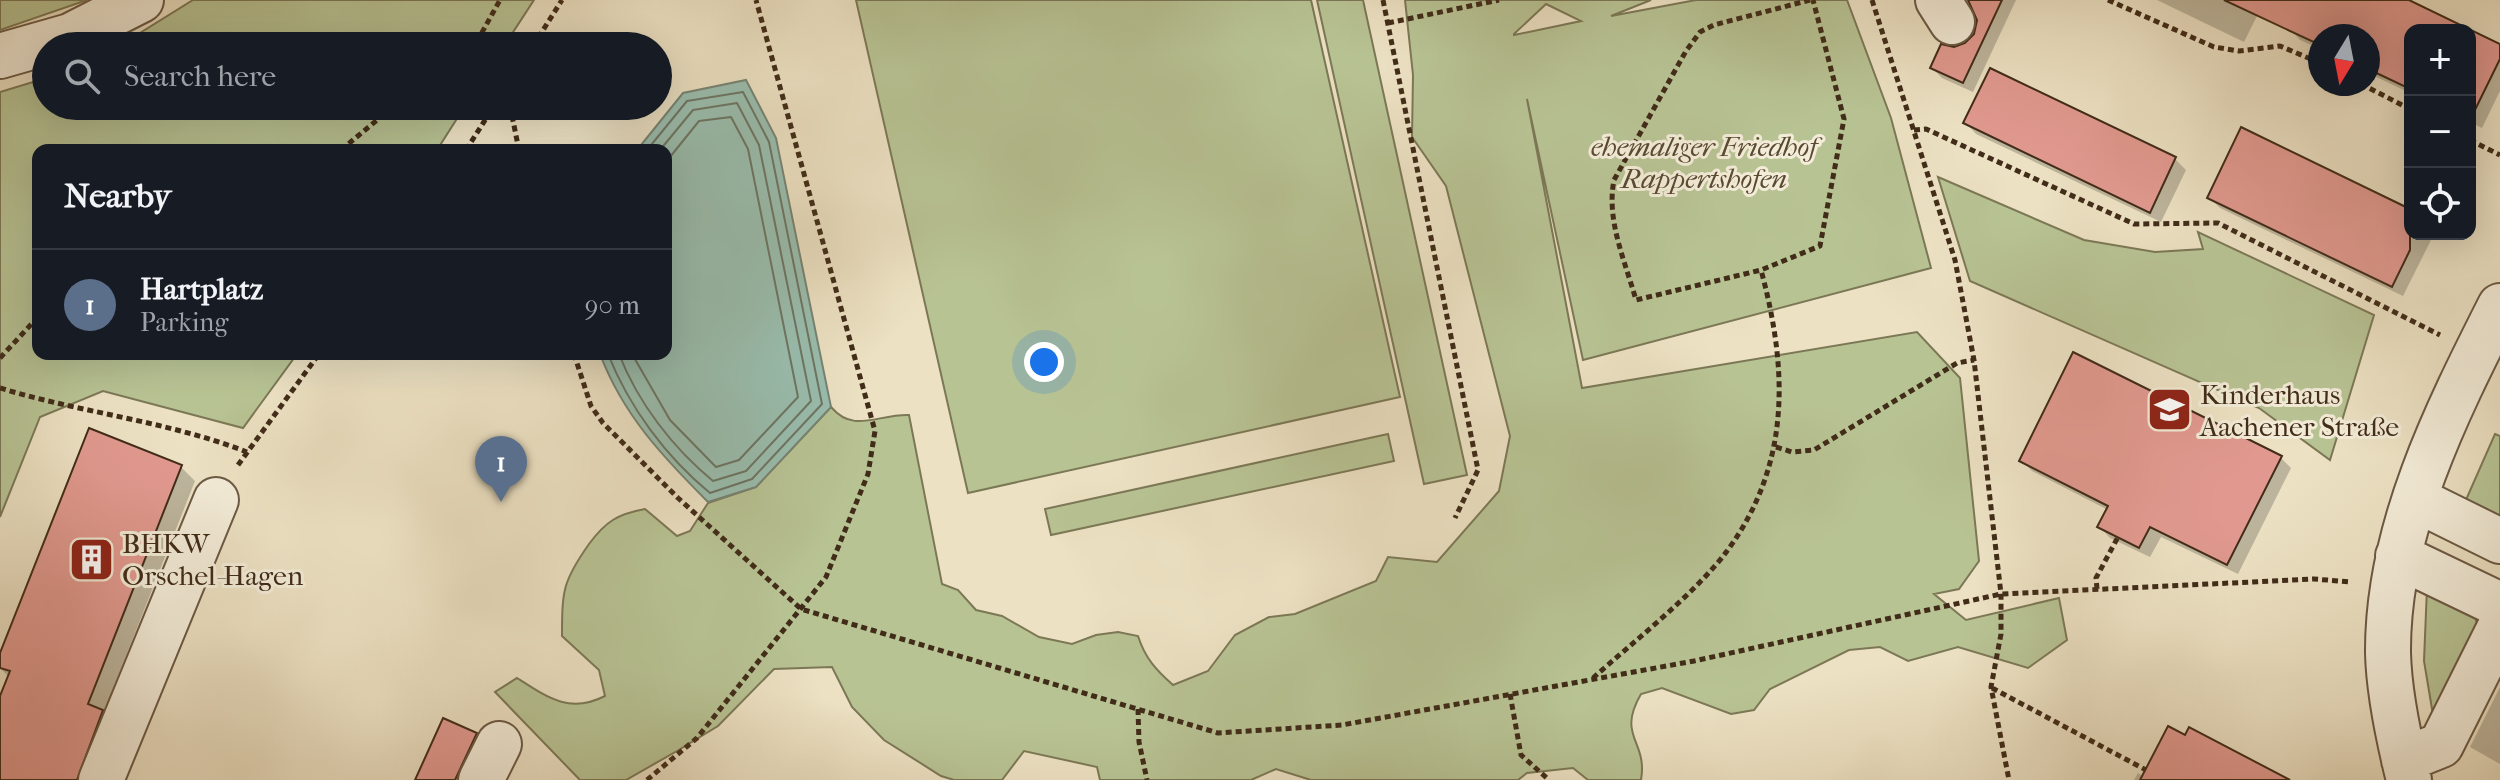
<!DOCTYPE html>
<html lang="en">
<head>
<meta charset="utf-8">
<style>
	body { margin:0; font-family:"IM FELL French Canon",serif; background:#242831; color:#f1f3f6 }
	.controls { position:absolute; right:24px; top:24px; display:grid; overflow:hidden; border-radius:16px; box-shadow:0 8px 32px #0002 }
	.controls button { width:72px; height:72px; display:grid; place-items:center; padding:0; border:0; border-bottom:2px solid #363941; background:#171b24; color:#f1f3f6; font:40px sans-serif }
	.compass { position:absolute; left:2308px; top:24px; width:72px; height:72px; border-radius:50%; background:#171b24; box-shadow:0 8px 32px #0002; rotate:190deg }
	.you { position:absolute; left:1044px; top:362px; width:28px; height:28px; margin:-20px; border:6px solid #fff; border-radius:50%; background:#1a73e8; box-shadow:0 0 0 12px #1a73e833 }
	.badge { display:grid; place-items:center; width:52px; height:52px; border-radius:50%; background:#ea580c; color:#fff; font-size:26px; font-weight:700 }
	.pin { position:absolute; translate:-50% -66px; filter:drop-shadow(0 2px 4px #0008) }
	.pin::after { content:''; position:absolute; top:42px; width:28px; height:24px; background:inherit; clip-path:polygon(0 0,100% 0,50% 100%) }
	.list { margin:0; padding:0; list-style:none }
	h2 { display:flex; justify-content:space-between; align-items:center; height:104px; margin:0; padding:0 32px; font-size:34px }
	h2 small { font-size:26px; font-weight:400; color:#9ea1a6 }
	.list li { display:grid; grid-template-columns:52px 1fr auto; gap:24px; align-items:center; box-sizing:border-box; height:112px; padding:0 32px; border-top:2px solid #363941 }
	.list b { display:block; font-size:30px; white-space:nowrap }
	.list p { margin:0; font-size:26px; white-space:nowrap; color:#9ea1a6 }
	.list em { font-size:26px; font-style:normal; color:#9ea1a6 }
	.icon { flex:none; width:44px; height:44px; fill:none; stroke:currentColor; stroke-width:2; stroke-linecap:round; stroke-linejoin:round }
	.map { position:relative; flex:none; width:2500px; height:780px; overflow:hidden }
	.search { position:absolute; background:#171b24; box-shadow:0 8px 32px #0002; left:32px; top:32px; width:640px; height:88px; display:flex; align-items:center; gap:20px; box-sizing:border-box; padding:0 28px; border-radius:44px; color:#9ea1a6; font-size:30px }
	.panel { position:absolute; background:#171b24; box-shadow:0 8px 32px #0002; left:32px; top:144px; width:640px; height:216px; border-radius:16px }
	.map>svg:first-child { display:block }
</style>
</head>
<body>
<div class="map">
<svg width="2500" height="780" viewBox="0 0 2500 780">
	<rect width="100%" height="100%" fill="#ece1c3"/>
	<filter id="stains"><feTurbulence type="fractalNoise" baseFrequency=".0025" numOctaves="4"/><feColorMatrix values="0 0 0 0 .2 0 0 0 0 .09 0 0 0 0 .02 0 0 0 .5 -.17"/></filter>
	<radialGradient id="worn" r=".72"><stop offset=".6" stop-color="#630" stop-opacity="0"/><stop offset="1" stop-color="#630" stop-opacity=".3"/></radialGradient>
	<path fill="#b8c394" stroke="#7c7856" stroke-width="2" fill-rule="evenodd" d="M 0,0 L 87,0 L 0,30 Z
		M 193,0 L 534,0 L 504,46 L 119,46 Z
		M 856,0 L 1311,0 L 1400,397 L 968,493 Z
		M 1317,0 L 1363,0 L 1467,475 L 1424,484 Z
		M 1405,0 L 1651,0 L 1611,16 L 1696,0 L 1847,0 L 1891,118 L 1931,268 L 1583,360 L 1527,99 L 1582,388 L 1917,332 L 1960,378 L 1979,561 L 1959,589 L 1934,594 L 1966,620 L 2059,598 L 2067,640 L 2028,668 L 1958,647 L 1908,661 L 1880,647 L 1849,650 L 1770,689 L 1754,710 L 1731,714 L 1662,688 L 1641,694 C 1616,737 1648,740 1641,780 L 1588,780 L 1573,768 L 1527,773 L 1518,780 L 1311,780 L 1276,769 L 1251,780 L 1100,780 L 1097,767 L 1024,751 L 1002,780 L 954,780 L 941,776 L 884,740 L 852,707 L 832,667 L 774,669 L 718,726 L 677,751 L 626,780 L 580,780 L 495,692 L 517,678 C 548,698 570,714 605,696 L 599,670 L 562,636 C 562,590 563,581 589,544 C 606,521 618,514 645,509 L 677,536 L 690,531 L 708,503 L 756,487 L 831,407 C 854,434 877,414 909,415 L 942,584 L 958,590 L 976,610 L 1002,616 L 1039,637 L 1072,644 L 1096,635 L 1118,632 L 1138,636 C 1145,658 1156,670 1173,685 L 1208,671 L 1235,635 L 1269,617 L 1295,614 L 1376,581 L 1388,557 L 1437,562 L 1499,491 L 1510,436 L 1446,186 L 1412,137 L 1413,75 ZM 1546,4 L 1581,21 L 1514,35 L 1514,34 Z
		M 46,78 L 46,106 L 465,106 L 437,150 L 38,150 L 38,354 L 297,354 L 243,428 L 103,391 L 40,417 L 0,517 L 0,92 Z
		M 1938,177 L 2084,240 L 2155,252 L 2203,249 L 2198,232 L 2374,315 L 2330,460 L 2259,408 L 1970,281 Z
		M 1388,434 L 1394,461 L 1051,535 L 1045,509 Z
		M 2495,434 L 2500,436 L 2500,519 L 2465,502 Z
		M 2427,588 L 2475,616 L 2477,624 L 2433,715 L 2424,661 Z"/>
	<path fill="#99beaf" stroke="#768473" stroke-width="2" d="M 746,80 L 776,138 L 831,407 L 756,487 L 708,502 C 663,457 623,415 600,354 L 666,354 L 666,150 L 637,150 L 683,93 Z"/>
	<path fill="#0003" d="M 1969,0 L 2016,0 L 1973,92 L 1942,78 L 1932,68 L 1976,35 L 1979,22 Z
		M 2157,0 L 2265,0 L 2244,42 Z
		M 2304,0 L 2404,0 L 2467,30 L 2410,30 L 2410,93 L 2368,73 L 2368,36 L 2320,36 L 2320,49 L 2300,40 L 2290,29 Z
		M 2470,32 L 2500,46 L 2500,91 L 2482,128 L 2470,122 Z
		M 1966,123 L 2175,159 L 2186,170 L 2161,222 L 1976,134 Z
		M 2209,197 L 2410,211 L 2410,234 L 2434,234 L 2403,296 L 2220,208 Z
		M 2281,458 L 2291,468 L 2238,574 L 2161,537 L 2150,557 L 2110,538 L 2100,527 L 2108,510 L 2032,471 L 2021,460 Z
		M 181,467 L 195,481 L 103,714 L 116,726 L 95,780 L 0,780 L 0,733 L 9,677 L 0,668 L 0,659 Z
		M 2500,687 L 2500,764 L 2470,747 Z
		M 475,735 L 481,740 L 462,780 L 417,780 Z
		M 2138,773 L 2144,777 L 2274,780 L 2134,780 Z"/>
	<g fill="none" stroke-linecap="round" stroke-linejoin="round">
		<path stroke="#6d7564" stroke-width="2" d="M 608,354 C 629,407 666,457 710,493 L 752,479 L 822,404 L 769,142 L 743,92 L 687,101 L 647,150
			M 619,354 C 638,403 673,448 713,481 L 746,471 L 811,401 L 759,145 L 737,103 L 693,110 L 660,150
			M 632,354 L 670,420 L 716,467 L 739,460 L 798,397 L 748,149 L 731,117 L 699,121 L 666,162"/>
	</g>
	<path fill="#e1998f" stroke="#412c19" stroke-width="2" d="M 1968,0 L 2002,0 L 1963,83 L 1930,68 L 1941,44 L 1954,47 L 1965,43 L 1974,34 L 1977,20 Z
		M 2224,0 L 2409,0 L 2500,44 L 2500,59 L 2471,118 L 2470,30 L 2410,30 L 2410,89 L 2368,69 L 2368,36 L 2320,36 L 2320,45 Z
		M 1990,68 L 2176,157 L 2150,213 L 1963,123 Z
		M 2241,127 L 2410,209 L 2410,250 L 2392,287 L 2207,198 Z
		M 2073,352 L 2282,456 L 2227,565 L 2150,527 L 2139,548 L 2097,527 L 2108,506 L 2019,461 Z
		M 89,428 L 182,465 L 88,704 L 103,710 L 77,780 L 0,780 L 0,696 L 10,671 L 0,668 L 0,653 Z
		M 443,718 L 477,733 L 455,780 L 415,780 Z
		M 2168,726 L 2185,735 L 2189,727 L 2290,780 L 2140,780 Z"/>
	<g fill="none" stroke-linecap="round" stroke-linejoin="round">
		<defs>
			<path id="minor" d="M 1938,0 L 1952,22
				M 0,56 L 70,36 L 141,0
				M 2415,499 L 2500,541
				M 2398,556 L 2500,605
				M 2404,760 L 2441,745 L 2500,627
				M 101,780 L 216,500
				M 481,780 L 499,744
				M 2409,780 C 2399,740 2389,694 2388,653 C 2387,530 2446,413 2500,306"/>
		</defs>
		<use href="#minor" stroke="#6c5944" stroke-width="48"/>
		<path stroke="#412c19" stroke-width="5" stroke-dasharray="6 4" stroke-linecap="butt" d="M 1383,0 L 1478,470 L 1455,518
			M 1810,0 L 1714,25 L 1700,32 L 1686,51 L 1614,180 C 1606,220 1625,261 1636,300 L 1761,270 L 1820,246 L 1844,119 L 1813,0
			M 1872,0 L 1955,260 L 1974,360 L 2001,594 L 2001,634 L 1991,687 L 2009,780
			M 2108,0 L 2214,47 L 2239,51 L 2280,46 L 2320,63
			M 1388,23 L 1499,0
			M 467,46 L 480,36 L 500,0
			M 533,46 L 562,0
			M 2361,84 L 2410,109
			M 510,106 L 519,150
			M 1914,130 L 1926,129 L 2134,224 L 2218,223 L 2440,335
			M 2470,140 L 2500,155
			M 341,150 L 394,106
			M 466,150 L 494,106
			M 574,354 L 591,406 L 603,423 L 678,498 L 801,609 L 1218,733 L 1342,725 L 1694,661 L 2001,594 L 2314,579 L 2352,582
			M 0,358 L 38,317
			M 0,388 C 82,413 167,421 247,452
			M 1776,447 L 1792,452 L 1814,450 L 1957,363 L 1974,360
			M 238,465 L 319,354
			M 2097,589 L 2096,578 L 2118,537
			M 1593,678 C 1633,642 1696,593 1727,551 C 1791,464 1788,370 1761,270
			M 1992,688 L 2146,770
			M 1510,694 L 1521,755 L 1549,780
			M 1138,709 L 1139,742 L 1147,780
			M 647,780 L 697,738 L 826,577 L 868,474 L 875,431 L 756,0"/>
		<use href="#minor" stroke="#f3ecd8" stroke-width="44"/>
	</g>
	<defs>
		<symbol id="school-square" viewBox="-11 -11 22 22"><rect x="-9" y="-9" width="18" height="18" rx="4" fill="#8f2418" stroke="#f3ecd8"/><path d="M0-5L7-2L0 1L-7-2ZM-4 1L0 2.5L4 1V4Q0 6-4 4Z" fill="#fff"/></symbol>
		<symbol id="building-square" viewBox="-11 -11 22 22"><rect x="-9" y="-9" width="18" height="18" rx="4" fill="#8f2418" stroke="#f3ecd8"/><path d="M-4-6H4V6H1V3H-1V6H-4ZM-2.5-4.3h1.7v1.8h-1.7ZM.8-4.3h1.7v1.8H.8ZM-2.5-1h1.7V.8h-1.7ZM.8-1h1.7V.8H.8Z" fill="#fff"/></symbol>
	</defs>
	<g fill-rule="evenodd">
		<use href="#school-square" x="2144" y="384" width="51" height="51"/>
		<use href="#building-square" x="66" y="534" width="51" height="51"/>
	</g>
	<g text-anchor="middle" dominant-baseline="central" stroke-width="6" stroke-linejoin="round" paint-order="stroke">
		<g font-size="28" font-style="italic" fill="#594a32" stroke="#f3ecd8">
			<text x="1704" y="146">ehemaliger Friedhof<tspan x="1704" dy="32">Rappertshofen</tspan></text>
		</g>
		<g font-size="28" fill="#412c19" stroke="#f3ecd8" text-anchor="start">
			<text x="2200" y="394">Kinderhaus<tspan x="2200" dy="32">Aachener Straße</tspan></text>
			<text x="122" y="543">BHKW<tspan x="122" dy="32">Orschel-Hagen</tspan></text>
		</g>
	</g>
	<rect width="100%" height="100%" filter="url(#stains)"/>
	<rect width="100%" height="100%" fill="url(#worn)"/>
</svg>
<div class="controls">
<button>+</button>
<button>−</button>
<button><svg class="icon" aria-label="locate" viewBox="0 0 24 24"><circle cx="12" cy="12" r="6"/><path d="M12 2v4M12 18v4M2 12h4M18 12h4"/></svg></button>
</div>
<svg class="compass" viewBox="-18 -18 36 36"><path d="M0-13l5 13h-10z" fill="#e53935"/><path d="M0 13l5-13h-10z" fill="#9ea1a6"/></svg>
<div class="you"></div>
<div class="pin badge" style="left:501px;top:502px;background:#5c6f8a">1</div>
<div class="search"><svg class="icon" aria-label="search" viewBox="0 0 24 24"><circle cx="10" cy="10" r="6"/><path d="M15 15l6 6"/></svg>Search here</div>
<section class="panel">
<h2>Nearby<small></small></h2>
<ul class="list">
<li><span class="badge" style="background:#5c6f8a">1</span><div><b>Hartplatz</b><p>Parking</p></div><em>90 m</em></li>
</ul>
</section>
</div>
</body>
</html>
